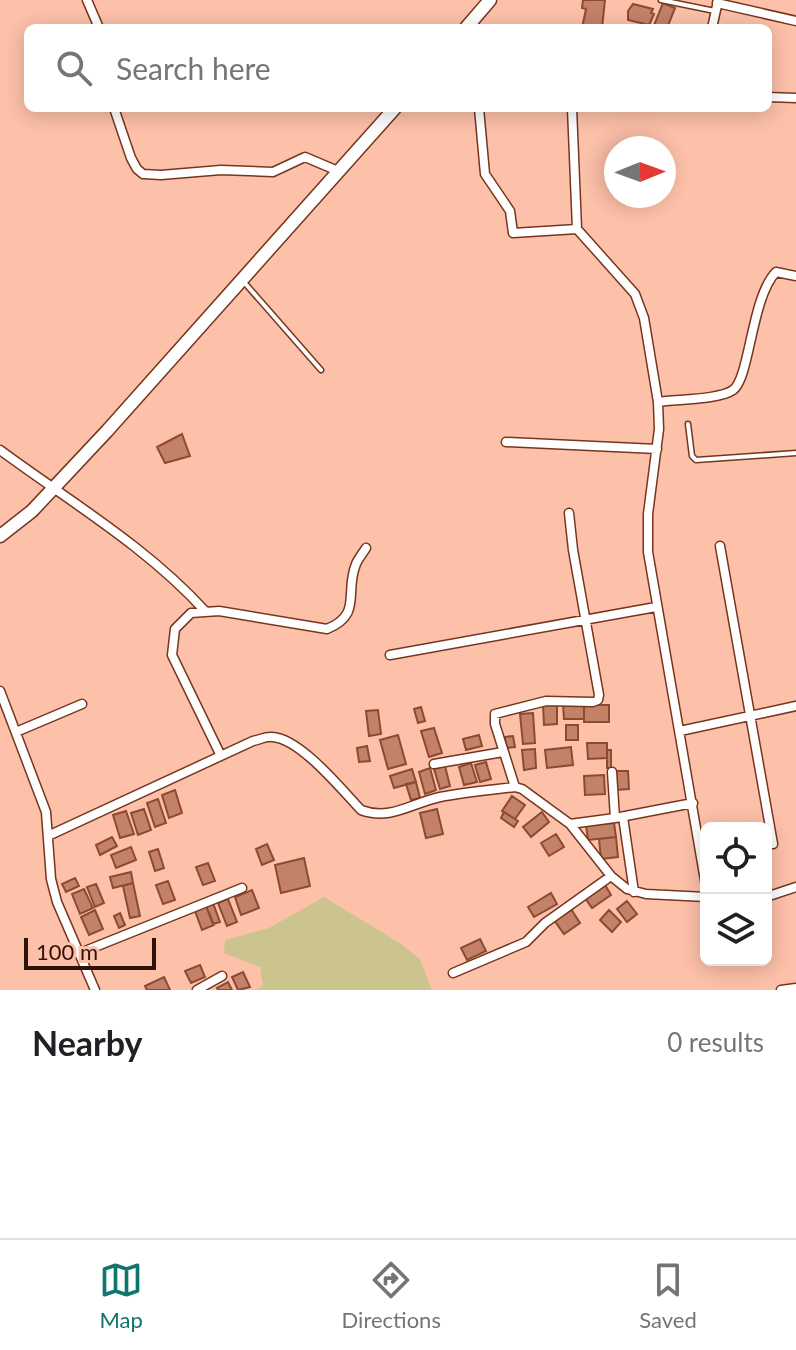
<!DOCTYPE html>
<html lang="en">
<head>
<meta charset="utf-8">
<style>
	body { margin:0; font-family:Lato,sans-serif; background:#f2f2f2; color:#202124 }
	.controls { position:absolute; right:24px; bottom:24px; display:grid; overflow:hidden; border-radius:12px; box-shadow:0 4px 20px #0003 }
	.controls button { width:72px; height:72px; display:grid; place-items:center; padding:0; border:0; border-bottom:2px solid #e0e0e0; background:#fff; color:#202124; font:40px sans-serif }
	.compass { position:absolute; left:604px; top:136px; width:72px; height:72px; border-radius:50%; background:#fff; box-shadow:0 4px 20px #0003; rotate:89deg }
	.scale { position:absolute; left:24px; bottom:20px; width:132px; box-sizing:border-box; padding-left:8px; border:4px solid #2e1308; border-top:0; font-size:22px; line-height:28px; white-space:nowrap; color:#2e1308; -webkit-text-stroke:6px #fdc0a9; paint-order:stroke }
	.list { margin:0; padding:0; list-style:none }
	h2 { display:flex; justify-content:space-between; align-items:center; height:104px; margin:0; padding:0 32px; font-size:34px }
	h2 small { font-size:26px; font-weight:400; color:#757577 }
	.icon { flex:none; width:44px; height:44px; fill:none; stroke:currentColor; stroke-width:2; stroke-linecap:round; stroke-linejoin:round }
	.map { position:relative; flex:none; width:796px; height:990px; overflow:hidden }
	.search { position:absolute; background:#fff; box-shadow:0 4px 20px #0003; left:24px; right:24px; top:24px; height:88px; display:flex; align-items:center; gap:20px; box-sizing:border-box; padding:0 28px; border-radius:12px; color:#757577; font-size:30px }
	.sheet { height:248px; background:#fff }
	nav { display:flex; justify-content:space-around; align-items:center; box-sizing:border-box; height:112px; border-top:2px solid #e0e0e0; background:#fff; font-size:22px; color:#757577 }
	nav a { display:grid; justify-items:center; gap:4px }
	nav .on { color:#0f766e }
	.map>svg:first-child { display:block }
</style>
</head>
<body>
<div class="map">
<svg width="796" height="990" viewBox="0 0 796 990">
	<rect width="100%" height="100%" fill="#fdc0a9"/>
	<path fill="#ccc48e" d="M 324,897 L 401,944 L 420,959 L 432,990 L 256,990 L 263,986 L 260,967 L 224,953 L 225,940 L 269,928 Z"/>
	<path fill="#c38168" stroke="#8c4a32" stroke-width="2" d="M 583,0 L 605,0 L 602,28 L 582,28 L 586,9 L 582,8 Z
		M 663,3 L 675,8 L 667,28 L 653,28 Z
		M 633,4 L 653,9 L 651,13 L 654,14 L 649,25 L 628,20 L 628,11 Z
		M 182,434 L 190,456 L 165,463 L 157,447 Z
		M 557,704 L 557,724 L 544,725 L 543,705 Z
		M 563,705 L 584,705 L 584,719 L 564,719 Z
		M 584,705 L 609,705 L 609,722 L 584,722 Z
		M 421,707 L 425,721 L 418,723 L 414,709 Z
		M 378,710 L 381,734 L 369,736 L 366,711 Z
		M 533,713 L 535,743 L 523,744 L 520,714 Z
		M 566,725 L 578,725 L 578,740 L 566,740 Z
		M 434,728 L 442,753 L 429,757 L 421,731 Z
		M 398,735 L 406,764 L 388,769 L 380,740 Z
		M 479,735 L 482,746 L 466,750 L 463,739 Z
		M 513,736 L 515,747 L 506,748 L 505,737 Z
		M 587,743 L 607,743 L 607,758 L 588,759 Z
		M 367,746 L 370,761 L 359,762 L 357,748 Z
		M 571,747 L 573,765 L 547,768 L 545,750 Z
		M 535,749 L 536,768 L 524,770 L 522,750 Z
		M 607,750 L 611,750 L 611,768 L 607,768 Z
		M 486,762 L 491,779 L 480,782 L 475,765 Z
		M 471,763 L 477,782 L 464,785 L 459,767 Z
		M 445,766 L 450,786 L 440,789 L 434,769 Z
		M 430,768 L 436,790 L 425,794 L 419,772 Z
		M 412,769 L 416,782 L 394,788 L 390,776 Z
		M 616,771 L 628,771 L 629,789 L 616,790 Z
		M 604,775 L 605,794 L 585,795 L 584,776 Z
		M 416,782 L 420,798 L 411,800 L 406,784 Z
		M 175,790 L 182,813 L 169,818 L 162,795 Z
		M 512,796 L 525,805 L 515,819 L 502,811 Z
		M 158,799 L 166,823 L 155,827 L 147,803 Z
		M 144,809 L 151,830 L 138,835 L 131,813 Z
		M 437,809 L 443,834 L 426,838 L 420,813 Z
		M 126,811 L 134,834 L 120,838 L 113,815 Z
		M 504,812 L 518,821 L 514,827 L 501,818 Z
		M 542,812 L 549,822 L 531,837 L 523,827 Z
		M 614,823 L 616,837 L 588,840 L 586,825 Z
		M 556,834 L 564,847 L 549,856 L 541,843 Z
		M 112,837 L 117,846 L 100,855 L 96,845 Z
		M 616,837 L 618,857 L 601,859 L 599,839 Z
		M 267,844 L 274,860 L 262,865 L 256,849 Z
		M 131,847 L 136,860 L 116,868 L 111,855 Z
		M 158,849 L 164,868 L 155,871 L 149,852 Z
		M 304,858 L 310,886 L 281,893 L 275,865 Z
		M 208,863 L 215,881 L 203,885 L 196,867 Z
		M 131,872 L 133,883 L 113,888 L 110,877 Z
		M 75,878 L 79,886 L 66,892 L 62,884 Z
		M 168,881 L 175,900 L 163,904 L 156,885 Z
		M 133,883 L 140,916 L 130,918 L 123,886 Z
		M 96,884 L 104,903 L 95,907 L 87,887 Z
		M 605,885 L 611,895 L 592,908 L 585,898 Z
		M 84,889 L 93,908 L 80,914 L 72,894 Z
		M 252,890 L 259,908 L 241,915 L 235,897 Z
		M 551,893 L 557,904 L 534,917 L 528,907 Z
		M 228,899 L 237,922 L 227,926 L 218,903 Z
		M 627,901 L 637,914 L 627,922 L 617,909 Z
		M 213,903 L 220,922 L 213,924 L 206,906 Z
		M 206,906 L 214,925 L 202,930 L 195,911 Z
		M 571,909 L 580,923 L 564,934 L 554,920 Z
		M 95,910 L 103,929 L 89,935 L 81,917 Z
		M 609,910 L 621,922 L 612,932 L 600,920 Z
		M 120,913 L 125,925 L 119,928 L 114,916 Z
		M 480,939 L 486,951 L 467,960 L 461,948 Z
		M 200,965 L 205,977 L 191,983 L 185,971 Z
		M 243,972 L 250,987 L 238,990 L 232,977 Z
		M 164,977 L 170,990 L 147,990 L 145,986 Z
		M 228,982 L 232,990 L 218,990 L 217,988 Z"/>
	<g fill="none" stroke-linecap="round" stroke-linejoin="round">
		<defs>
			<path id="lane" d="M 661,0 L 715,11
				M 243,281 L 321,370
				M 688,424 L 692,456 L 696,460 L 796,453"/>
			<path id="street" d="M 87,0 L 99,28
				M 717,3 L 796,21
				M 712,28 L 718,1
				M 768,97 L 796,98
				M 114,108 L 131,158 L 137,169 L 143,174 L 161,175 L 221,170 L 273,172 L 305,157 L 338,171
				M 479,108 L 485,174 L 510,211 L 513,233 L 577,229
				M 572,108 L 577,229 L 635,294 L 644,318 L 658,402 L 659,429 L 648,514 L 648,552 L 706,886
				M 658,402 C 676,399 719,400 733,390 C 750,378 751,298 776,272 L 796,276
				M 506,442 L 657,449
				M 0,450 C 69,501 147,547 205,611
				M 720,546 L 773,844
				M 390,655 L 656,607
				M 0,691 L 46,812 L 51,879 L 57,902 L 95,990
				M 680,731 L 796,706
				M 16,732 L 82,704
				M 221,756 L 172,655 L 175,629 L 191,613 L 219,611 L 327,629 C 363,614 344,593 356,564 C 358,559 363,553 366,548
				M 434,764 L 503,752
				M 612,772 L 615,818
				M 515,787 L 495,724 L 495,714 L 546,701 L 593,702 L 598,700 L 599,695 L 573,550 L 569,513
				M 623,817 L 634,892
				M 570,824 L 615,818 L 693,803
				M 50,835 L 253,741 C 259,740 266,736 272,737 C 300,738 342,790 361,810 C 390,821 412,803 440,797 C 464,792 490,790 515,787 L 522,789 L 570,824 L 611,876 L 627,889 L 646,894 L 706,897
				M 766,897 L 796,887
				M 80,953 L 242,888
				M 453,973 L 526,942 L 545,923 L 611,876
				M 197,990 L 222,976
				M 781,990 L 796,988"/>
			<path id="secondary" d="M 466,28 L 490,0
				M 0,536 L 32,511 L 107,431 L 395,108"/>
		</defs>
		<use href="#lane" stroke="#75361d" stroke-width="7"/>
		<use href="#street" stroke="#75361d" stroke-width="11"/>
		<use href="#secondary" stroke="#75361d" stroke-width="15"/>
		<use href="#lane" stroke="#fff" stroke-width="4"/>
		<use href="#street" stroke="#fff" stroke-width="8"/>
		<use href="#secondary" stroke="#fff" stroke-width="12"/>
	</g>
</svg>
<div class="controls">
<button><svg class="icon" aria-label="locate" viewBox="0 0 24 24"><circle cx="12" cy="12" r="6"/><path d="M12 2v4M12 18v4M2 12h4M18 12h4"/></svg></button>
<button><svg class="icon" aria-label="layers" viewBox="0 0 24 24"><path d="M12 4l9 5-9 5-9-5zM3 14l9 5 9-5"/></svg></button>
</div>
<svg class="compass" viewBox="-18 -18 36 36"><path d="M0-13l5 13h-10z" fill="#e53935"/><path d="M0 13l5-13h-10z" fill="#757577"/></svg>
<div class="scale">100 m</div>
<div class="search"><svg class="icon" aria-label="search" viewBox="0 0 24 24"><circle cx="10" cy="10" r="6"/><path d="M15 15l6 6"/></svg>Search here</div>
</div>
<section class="sheet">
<h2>Nearby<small>0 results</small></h2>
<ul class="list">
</ul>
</section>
<nav>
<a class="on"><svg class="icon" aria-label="map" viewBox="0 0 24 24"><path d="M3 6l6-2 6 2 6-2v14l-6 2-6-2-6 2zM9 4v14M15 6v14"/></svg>Map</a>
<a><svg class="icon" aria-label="directions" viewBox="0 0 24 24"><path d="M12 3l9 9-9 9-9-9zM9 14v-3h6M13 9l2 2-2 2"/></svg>Directions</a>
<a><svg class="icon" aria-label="saved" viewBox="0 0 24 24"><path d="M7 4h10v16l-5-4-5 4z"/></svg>Saved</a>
</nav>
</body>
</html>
